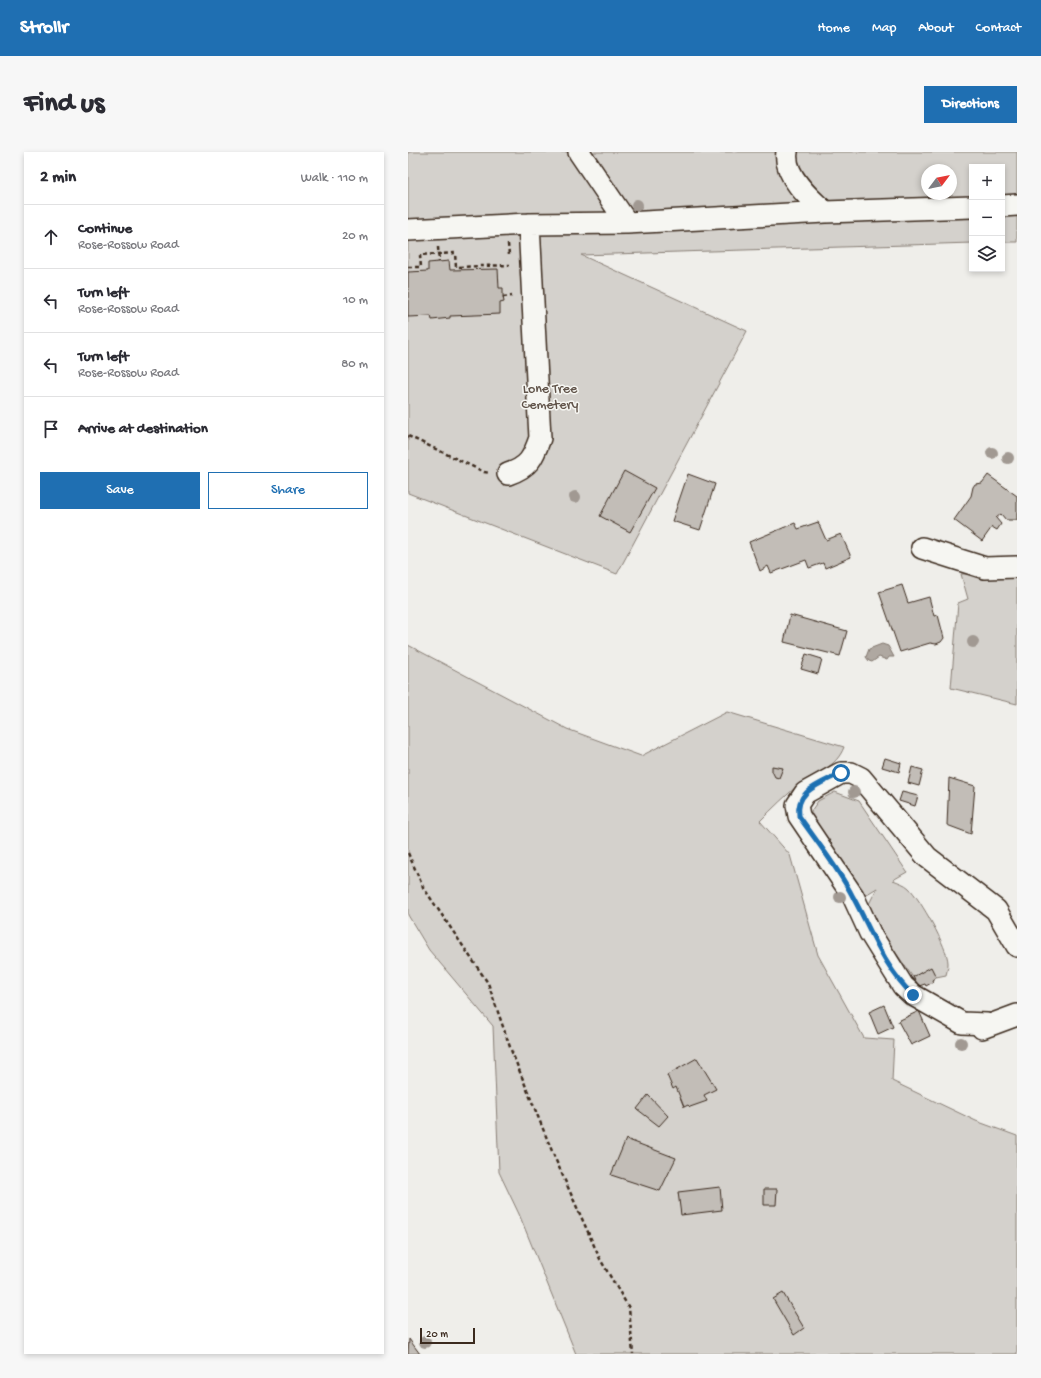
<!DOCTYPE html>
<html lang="en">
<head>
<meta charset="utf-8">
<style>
	body { margin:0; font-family:"Gochi Hand",sans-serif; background:#f7f7f7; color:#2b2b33 }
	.controls { position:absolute; right:12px; top:12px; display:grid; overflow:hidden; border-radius:0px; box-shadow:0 2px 6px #0003 }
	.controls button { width:36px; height:36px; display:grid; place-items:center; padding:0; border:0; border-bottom:1px solid #e1e1e2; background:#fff; color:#2b2b33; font:20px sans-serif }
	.compass { position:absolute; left:513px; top:12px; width:36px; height:36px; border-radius:50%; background:#fff; box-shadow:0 2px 6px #0003; rotate:58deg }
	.scale { position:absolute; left:12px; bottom:10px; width:55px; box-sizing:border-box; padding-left:4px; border:2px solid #3b2a1e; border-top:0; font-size:11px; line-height:14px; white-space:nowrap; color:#3b2a1e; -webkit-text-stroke:3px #f6f6f2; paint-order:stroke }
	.stop { position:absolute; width:12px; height:12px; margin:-9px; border:3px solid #1f6fb2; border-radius:50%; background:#fff }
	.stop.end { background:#1f6fb2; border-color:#fff; box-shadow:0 1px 4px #0008 }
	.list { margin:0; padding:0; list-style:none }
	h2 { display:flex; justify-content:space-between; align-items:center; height:52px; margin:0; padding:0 16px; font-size:17px }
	h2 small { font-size:13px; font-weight:400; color:#7c7c81 }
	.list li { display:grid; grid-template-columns:26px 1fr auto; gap:12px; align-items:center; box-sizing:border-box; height:64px; padding:0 16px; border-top:1px solid #e1e1e2 }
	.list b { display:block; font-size:15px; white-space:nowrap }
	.list p { margin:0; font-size:13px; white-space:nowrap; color:#7c7c81 }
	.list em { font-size:13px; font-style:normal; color:#7c7c81 }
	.actions { display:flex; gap:8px; padding:12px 16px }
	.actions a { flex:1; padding:9px 0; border:1px solid #1f6fb2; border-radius:0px; text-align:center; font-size:14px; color:#1f6fb2 }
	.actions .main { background:#1f6fb2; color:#fff }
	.icon { flex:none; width:22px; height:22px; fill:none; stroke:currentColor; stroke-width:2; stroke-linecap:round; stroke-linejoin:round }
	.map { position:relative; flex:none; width:609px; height:1202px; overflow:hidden; border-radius:0px }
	header { display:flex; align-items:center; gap:24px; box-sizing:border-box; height:56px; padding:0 20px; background:#1f6fb2; color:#fff }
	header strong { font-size:19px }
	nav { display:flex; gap:22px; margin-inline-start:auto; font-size:14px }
	.intro { display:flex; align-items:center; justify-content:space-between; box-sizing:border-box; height:96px; padding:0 24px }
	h1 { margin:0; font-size:28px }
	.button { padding:10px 18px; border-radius:0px; background:#1f6fb2; color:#fff; font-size:14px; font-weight:700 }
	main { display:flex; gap:24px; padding:0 24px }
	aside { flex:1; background:#fff; border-radius:0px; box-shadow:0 2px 6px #0003 }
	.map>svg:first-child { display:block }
</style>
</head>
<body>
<header>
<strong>Strollr</strong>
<nav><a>Home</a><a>Map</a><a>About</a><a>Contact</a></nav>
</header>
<div class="intro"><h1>Find us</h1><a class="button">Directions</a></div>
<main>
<aside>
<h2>2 min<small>Walk · 110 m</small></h2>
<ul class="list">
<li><svg class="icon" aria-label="ahead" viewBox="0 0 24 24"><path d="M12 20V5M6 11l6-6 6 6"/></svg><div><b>Continue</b><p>Rose-Rossow Road</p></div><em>20 m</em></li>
<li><svg class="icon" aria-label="left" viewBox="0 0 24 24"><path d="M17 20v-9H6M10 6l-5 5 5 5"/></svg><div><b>Turn left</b><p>Rose-Rossow Road</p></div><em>10 m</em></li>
<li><svg class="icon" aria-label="left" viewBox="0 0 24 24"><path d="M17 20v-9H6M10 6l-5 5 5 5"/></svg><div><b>Turn left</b><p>Rose-Rossow Road</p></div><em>80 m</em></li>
<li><svg class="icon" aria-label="arrive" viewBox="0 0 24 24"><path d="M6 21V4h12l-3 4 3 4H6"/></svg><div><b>Arrive at destination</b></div></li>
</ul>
<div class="actions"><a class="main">Save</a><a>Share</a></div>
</aside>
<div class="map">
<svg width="609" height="1202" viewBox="0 0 609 1202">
	<rect width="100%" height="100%" fill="#efeeea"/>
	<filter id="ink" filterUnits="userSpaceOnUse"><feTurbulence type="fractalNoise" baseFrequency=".025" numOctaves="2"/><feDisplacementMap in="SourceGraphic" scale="8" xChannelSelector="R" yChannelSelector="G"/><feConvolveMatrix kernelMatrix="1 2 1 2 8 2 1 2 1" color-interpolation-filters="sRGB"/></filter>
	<g filter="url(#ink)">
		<path fill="#d4d1cc" stroke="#887e75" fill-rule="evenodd" d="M 0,0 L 609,0 L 609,90 L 594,90 L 594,15 L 564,15 L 564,91 L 173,103 L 339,179 L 209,422 L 0,341 ZM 519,18 L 543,18 L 543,42 L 519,42 Z
			M 609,421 L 609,552 L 543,536 L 550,451 L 560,447 L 553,422 Z
			M 0,493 L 159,577 L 233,604 L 319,560 L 436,595 C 428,616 410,619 393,631 C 378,643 365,656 352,669 L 382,703 L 410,803 L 456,886 L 486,888 L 484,929 L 568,969 L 609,984 L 609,1202 L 168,1202 L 111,1062 L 91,1020 L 85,874 L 21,798 L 0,763 Z
			M 427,640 L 451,649 L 499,720 L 485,728 C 490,730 497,732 501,736 C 512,747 540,796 540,811 C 540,815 539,819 538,823 L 528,825 L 511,834 L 470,775 L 461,752 L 469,736 L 454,745 L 404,666 L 403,659 L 410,649 Z"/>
		<path fill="#afa8a1" stroke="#81766d" d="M 474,492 L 480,494 L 486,505 L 481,505 L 479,508 L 471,505 L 464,510 L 461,509 L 458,505 L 461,497 Z"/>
		<path fill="#c2bdb7" stroke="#3b2a1e" d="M 41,109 L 42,118 L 90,117 L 91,136 L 95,136 L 95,145 L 96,150 L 92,151 L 92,162 L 42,164 L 42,166 L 24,168 L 23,164 L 0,165 L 0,120 L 20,119 L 20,111 Z
			M 216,319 L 247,336 L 222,380 L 192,364 Z
			M 280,322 L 307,332 L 292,378 L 264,369 Z
			M 580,323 L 609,344 L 609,368 L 598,368 L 593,362 L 588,366 L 593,372 L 589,378 L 584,375 L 574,389 L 546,368 L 563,344 L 565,335 L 567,332 L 574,331 Z
			M 410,370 L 418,388 L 433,382 L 443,405 L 417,416 L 415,411 L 401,416 L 398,408 L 363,421 L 360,414 L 352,419 L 341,390 L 387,371 L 390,377 Z
			M 494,433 L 500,451 L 521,445 L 526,464 L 530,463 L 536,486 L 533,490 L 528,492 L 522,491 L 492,500 L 471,440 Z
			M 382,463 L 439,479 L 432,504 L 376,490 Z
			M 398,502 L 414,507 L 410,522 L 393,517 Z
			M 477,606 L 493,611 L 491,620 L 474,615 Z
			M 364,614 L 375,616 L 371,626 L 367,625 L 364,619 Z
			M 504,615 L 515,618 L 511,634 L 500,631 Z
			M 541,626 L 567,634 L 563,682 L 539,673 Z
			M 494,640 L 510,644 L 507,654 L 491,649 Z
			M 523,815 L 528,825 L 524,828 L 525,830 L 518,834 L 517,832 L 511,834 L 505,825 Z
			M 476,853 L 485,875 L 470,882 L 461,860 Z
			M 511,859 L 522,884 L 503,893 L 490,869 Z
			M 289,906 L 308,937 L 296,943 L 299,949 L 282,955 L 280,953 L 276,955 L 268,935 L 265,937 L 259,923 Z
			M 240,943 L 260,964 L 251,974 L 229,957 Z
			M 218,987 L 268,1006 L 252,1039 L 203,1023 Z
			M 312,1035 L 314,1058 L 273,1063 L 270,1040 Z
			M 356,1037 L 369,1037 L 368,1053 L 356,1053 Z
			M 375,1141 L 396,1176 L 386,1183 L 365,1147 Z
			M 1,1187 L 12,1202 L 0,1202 Z"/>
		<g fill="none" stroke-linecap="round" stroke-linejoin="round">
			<defs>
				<path id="minor" d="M 171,0 L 219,71
					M 379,0 C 375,23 402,47 417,60
					M 594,54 L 609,53
					M 0,78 L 121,72 L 219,71 L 417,60 L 564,55
					M 100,322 C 121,315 125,306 132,286 L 121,72
					M 514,396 L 577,416 L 609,415
					M 609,794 L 588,758 L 519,705 L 453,626 L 443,621 L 433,621 L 397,641 L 389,653 L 391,664 L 445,744 L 462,781 L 495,834 L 505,843 L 554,871 L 579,872 L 574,876 L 609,863"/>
			</defs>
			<use href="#minor" stroke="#3b2a1e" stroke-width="24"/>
			<path stroke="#3b2a1e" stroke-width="2.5" stroke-dasharray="4 3" stroke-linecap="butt" d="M 100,92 L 101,103
				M 30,95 L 31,110
				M 0,115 L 13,115 L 12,103 L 47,101 L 48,115 L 102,113
				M 95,145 L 104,144
				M 0,284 L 76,320 L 82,321
				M 0,701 L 15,735 L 80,831 L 103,898 L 146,1004 L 192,1107 L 221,1156 L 225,1202"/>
			<use href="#minor" stroke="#f6f6f2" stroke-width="21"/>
		</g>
		<g fill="#a19992">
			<circle cx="229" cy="53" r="6"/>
			<circle cx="584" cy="301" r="6"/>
			<circle cx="600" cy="306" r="6"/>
			<circle cx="167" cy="345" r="6"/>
			<circle cx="565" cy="490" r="6"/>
			<circle cx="446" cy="640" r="6"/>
			<circle cx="432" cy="745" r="6"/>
			<circle cx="553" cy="891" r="6"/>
			<circle cx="17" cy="1190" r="6"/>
		</g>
	</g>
	<g fill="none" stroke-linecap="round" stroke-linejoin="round" filter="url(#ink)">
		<path stroke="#1f6fb2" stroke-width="5" d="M 433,621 C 413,632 387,638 391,664 C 409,690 431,717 445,745 C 463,778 477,817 505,843"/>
	</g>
	<g text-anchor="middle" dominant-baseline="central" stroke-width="3" stroke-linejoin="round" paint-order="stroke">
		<g font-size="14" fill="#61544a" stroke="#f6f6f2">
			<text x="142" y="237">Lone Tree<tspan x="142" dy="16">Cemetery</tspan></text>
		</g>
	</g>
</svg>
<div class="controls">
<button>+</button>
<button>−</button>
<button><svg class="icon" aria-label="layers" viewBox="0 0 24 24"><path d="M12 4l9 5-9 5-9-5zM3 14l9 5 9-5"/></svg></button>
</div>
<svg class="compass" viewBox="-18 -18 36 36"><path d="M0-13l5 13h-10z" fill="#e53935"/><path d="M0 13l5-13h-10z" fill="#7c7c81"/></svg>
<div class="scale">20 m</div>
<div class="stop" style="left:433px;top:621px"></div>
<div class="stop end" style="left:505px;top:843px"></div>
</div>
</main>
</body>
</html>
